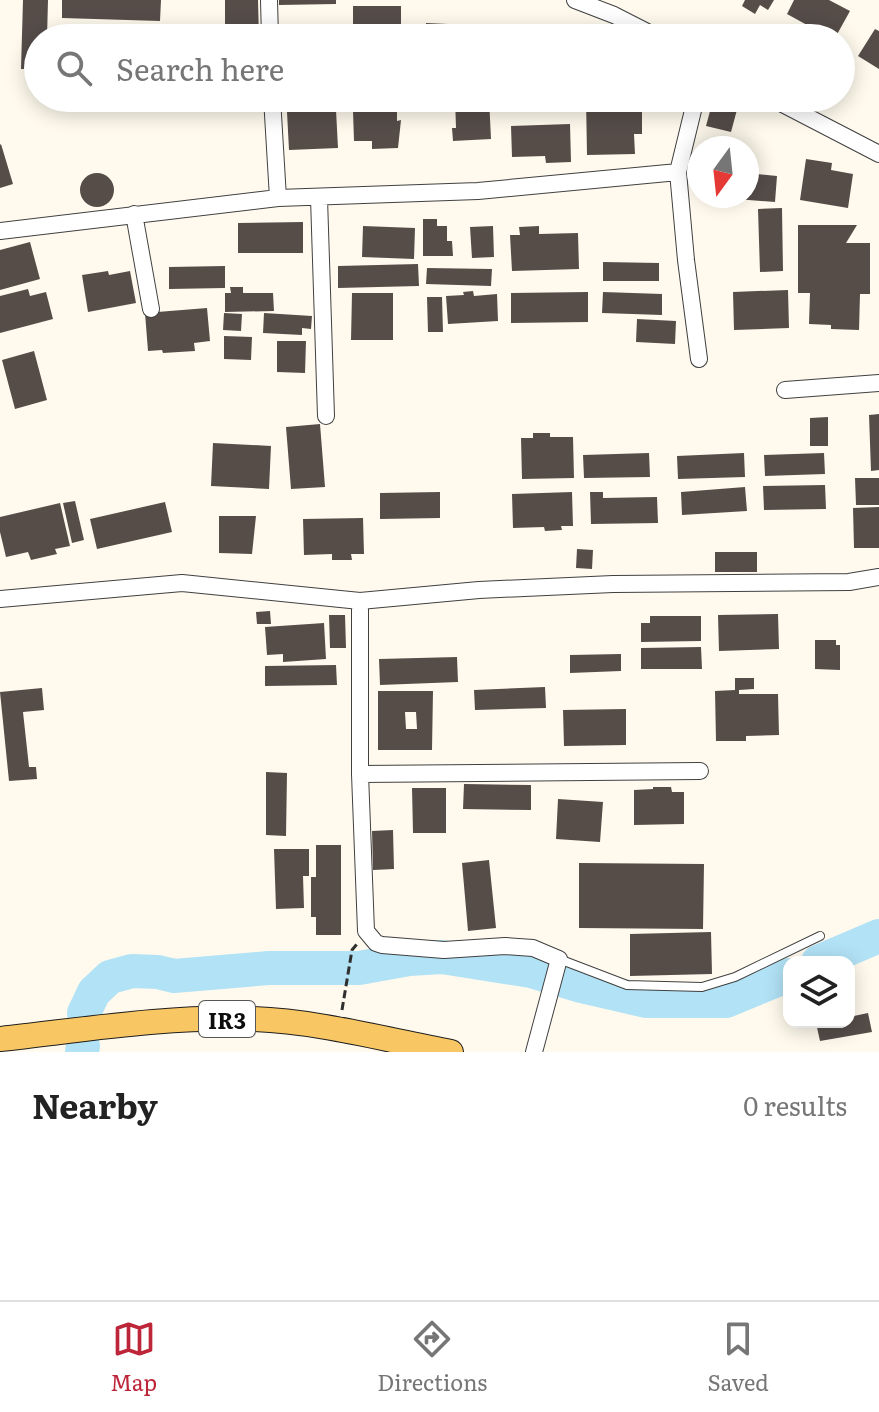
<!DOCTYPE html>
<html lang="en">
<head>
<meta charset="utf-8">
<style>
	body { margin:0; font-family:Literata,serif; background:#f2f2f2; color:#222 }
	.controls { position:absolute; right:24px; bottom:24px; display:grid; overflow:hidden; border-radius:16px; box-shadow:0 4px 20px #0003 }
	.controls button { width:72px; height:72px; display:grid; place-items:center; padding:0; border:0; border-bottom:2px solid #e0e0e0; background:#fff; color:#222; font:40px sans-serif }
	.compass { position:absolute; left:687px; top:136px; width:72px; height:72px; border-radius:50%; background:#fff; box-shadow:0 4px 20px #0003; rotate:195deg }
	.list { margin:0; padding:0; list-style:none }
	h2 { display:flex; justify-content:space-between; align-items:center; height:104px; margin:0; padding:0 32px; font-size:34px }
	h2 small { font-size:26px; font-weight:400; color:#767676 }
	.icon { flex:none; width:44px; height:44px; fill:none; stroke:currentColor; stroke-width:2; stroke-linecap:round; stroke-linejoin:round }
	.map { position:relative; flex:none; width:879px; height:1052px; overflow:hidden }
	.search { position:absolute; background:#fff; box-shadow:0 4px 20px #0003; left:24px; right:24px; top:24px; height:88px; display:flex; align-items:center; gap:20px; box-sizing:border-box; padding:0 28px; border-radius:44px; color:#767676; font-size:30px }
	.sheet { height:248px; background:#fff }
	nav { display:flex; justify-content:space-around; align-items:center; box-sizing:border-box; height:112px; border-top:2px solid #e0e0e0; background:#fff; font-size:22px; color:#767676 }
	nav a { display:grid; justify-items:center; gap:4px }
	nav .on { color:#bd2539 }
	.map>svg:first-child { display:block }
</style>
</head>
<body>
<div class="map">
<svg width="879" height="1052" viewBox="0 0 879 1052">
	<rect width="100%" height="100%" fill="#fffaed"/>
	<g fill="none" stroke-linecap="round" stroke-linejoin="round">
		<path stroke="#b2e2f6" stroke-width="34" d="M 818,962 L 879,936
			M 84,1013 L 94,992 L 110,977 L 132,971 L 158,972 L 174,976 L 269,968 L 359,968 L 409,959 L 442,957 L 531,971 L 581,986 L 646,1001 L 726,1001 L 789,975
			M 82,1052 L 83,1046"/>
	</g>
	<path fill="#564d49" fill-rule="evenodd" d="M 23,0 L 48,0 L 47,38 L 38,38 L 38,69 L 21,69 Z
		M 62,0 L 161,0 L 160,21 L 62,18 Z
		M 225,0 L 258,0 L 259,38 L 225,38 Z
		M 279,0 L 336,0 L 336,4 L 279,5 Z
		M 745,0 L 774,0 L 768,10 L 760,5 L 755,14 L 742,6 Z
		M 794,0 L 829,0 L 850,11 L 835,38 L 827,35 L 825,38 L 820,38 L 805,30 L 807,25 L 787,14 Z
		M 353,6 L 401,6 L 401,38 L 361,38 L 361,30 L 353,30 Z
		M 426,23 L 448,24 L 447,38 L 412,38 L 412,32 L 426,32 Z
		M 875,29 L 879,31 L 879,69 L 858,56 Z
		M 282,98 L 337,98 L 337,101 L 282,102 Z
		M 455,98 L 489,98 L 491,139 L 453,141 L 452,128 L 456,128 Z
		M 586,98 L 633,98 L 633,112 L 642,112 L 642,134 L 634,134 L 635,154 L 587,155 Z
		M 713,100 L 738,106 L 731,132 L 706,126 Z
		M 336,110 L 338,148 L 289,150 L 287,112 Z
		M 397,110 L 397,121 L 401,120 L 398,148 L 372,149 L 372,141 L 354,141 L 353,111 Z
		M 570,124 L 571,162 L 546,163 L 545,156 L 512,157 L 511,126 Z
		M 1,144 L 13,184 L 0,188 L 0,145 Z
		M 806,159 L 832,163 L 831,170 L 853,174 L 848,208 L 800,200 Z
		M 747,173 L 777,176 L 775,202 L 724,198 L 725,196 L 747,196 Z
		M80 190a17 17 0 1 1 34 0a17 17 0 1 1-34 0Z
		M 782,208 L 783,271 L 760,272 L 758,209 Z
		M 423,219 L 437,219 L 437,226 L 447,226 L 447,241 L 452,241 L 453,256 L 423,256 Z
		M 303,222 L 303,253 L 238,253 L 238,223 Z
		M 798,225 L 857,225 L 846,243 L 870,243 L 870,294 L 860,294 L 859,330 L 831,329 L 831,325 L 809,324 L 810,293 L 798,293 Z
		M 363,226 L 415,228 L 414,259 L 362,257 Z
		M 493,226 L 494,257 L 472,258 L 470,227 Z
		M 539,226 L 539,234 L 578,233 L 579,269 L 512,271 L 510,235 L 520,235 L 519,227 Z
		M 30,242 L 40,279 L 0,290 L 0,250 Z
		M 603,262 L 659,263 L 659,281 L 603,281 Z
		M 418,264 L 419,286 L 338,288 L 338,266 Z
		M 225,266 L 225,288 L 169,289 L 169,267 Z
		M 427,268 L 492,269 L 491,286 L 426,284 Z
		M 108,271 L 109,275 L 130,271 L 136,303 L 88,312 L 82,275 Z
		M 230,287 L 243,287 L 243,293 L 273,293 L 274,311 L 225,312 L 225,293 L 231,293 Z
		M 28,289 L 30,296 L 46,292 L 53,319 L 0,333 L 0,296 Z
		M 788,290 L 789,328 L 734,330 L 733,292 Z
		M 473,291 L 474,296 L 497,294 L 498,321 L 448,324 L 446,296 L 464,295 L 463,292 Z
		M 588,292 L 588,322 L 511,323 L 511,293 Z
		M 603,292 L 662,294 L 662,315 L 602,313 Z
		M 352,293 L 393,293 L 393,340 L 351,340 Z
		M 427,297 L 442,297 L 443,332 L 428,332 Z
		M 207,308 L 210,341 L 194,343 L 195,351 L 163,353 L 162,350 L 148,351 L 145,313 Z
		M 224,313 L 242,314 L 241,331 L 223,330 Z
		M 264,313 L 312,316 L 311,329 L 302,328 L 302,335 L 263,333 Z
		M 637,319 L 676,321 L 675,344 L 636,342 Z
		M 224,336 L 252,337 L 251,360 L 224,359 Z
		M 277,341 L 306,341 L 305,373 L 277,372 Z
		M 34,351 L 47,400 L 15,409 L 2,360 Z
		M 879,414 L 879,470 L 871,471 L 869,415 Z
		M 828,417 L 828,446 L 810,446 L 810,418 Z
		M 320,424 L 325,487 L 291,489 L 286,427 Z
		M 533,433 L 550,433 L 550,437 L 573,437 L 574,478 L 522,479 L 521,438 L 533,438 Z
		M 213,443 L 271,446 L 269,489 L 211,486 Z
		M 649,453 L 650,477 L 584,478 L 583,455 Z
		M 744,453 L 745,477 L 678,479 L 677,456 Z
		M 824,453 L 825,474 L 765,476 L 764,455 Z
		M 855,478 L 879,478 L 879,505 L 856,505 Z
		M 825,485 L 826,509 L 764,510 L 763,486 Z
		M 745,487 L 747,511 L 682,515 L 681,492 Z
		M 440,492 L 440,518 L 380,519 L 380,493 Z
		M 572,492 L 573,526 L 561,526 L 562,530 L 545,531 L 544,527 L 513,528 L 512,494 Z
		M 590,492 L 603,492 L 603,498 L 657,497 L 658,523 L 591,524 Z
		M 75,501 L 84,540 L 72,543 L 63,503 Z
		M 165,502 L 172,532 L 97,549 L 90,519 Z
		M 60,503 L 70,546 L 55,549 L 57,554 L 31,560 L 28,552 L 6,557 L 0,532 L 0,517 Z
		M 879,507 L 879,548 L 854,548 L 853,508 Z
		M 219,516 L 256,516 L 252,554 L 219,553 Z
		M 363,518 L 364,554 L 351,554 L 352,560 L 332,560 L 332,554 L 304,555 L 303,519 Z
		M 577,549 L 593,550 L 592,569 L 576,568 Z
		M 715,552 L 757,552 L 757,572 L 715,572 Z
		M 270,611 L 271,624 L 257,624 L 256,612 Z
		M 778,614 L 779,649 L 719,651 L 718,615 Z
		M 329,615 L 345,615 L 346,648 L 330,648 Z
		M 650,616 L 701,616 L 701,641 L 641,642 L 641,623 L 650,623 Z
		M 324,623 L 326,659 L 283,662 L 283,654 L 267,655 L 265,627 Z
		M 815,640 L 836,640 L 836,645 L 840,645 L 840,670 L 815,669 Z
		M 701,647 L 702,669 L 641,669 L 641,648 Z
		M 621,654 L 621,671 L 570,673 L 570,655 Z
		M 457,657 L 458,682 L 380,685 L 379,659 Z
		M 336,665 L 337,685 L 265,686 L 265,666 Z
		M 735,678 L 754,678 L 754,689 L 739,690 L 739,694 L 778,694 L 779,735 L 746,736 L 746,741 L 716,741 L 715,691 L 735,690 Z
		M 545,687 L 546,708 L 475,710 L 474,690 Z
		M 42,688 L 44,710 L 23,712 L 29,767 L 36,767 L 37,779 L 9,781 L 0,692 Z
		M 378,691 L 433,691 L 432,750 L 378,750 ZM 405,712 L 416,712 L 417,729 L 406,729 Z
		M 626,709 L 626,745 L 564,746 L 563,710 Z
		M 266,772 L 287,773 L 286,836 L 266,835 Z
		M 464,784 L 531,785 L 531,810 L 463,809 Z
		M 653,787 L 671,787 L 672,792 L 684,792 L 684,824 L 634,825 L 634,790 L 653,789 Z
		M 412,788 L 446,788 L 446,833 L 413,833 Z
		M 558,799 L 603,802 L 600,842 L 556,839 Z
		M 393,830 L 394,869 L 373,870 L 372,831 Z
		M 316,845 L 341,845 L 341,935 L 316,935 L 316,917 L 311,917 L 311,877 L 316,877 Z
		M 274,849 L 309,849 L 309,876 L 303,876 L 304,908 L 276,909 Z
		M 489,860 L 496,928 L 468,931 L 462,863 Z
		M 579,863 L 704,864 L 703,929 L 579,928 Z
		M 711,932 L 712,974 L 630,976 L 630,934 Z
		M 868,1013 L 872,1032 L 820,1041 L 816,1023 L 849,1022 L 849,1017 Z"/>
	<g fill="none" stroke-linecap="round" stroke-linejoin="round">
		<defs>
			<path id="lane" d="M 559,959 L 627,985 L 702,987 L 735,977 L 820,936"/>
			<path id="street" d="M 269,0 L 270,38
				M 575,0 L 614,15 L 659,38
				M 272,98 L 278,198
				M 771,98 L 879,154
				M 678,172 L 686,260 L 699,359
				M 319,198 L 326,416
				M 134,214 L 151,309
				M 0,231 L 278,198 L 478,191 L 678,172 L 696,98
				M 785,390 L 879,383
				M 0,599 L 182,583 L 360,601 L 479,590 L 613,584 L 849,582 L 879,577
				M 360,601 L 360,774 L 366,931 L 376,943 L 382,945 L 444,950 L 505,946 L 533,948 L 559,959 L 534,1052
				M 360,774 L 700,771"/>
			<path id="primary" d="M 0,1039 C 83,1030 167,1016 251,1019 C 318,1021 386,1040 451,1052"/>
		</defs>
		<use href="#lane" stroke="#404040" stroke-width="10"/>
		<use href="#street" stroke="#404040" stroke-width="18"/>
		<use href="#primary" stroke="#1e1e1e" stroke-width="26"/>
		<path stroke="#2f2f2f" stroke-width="3" stroke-dasharray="8 4" stroke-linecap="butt" d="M 342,1010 L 352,950 L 357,944"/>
		<use href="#lane" stroke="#fff" stroke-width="8"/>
		<use href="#street" stroke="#fff" stroke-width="16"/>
		<use href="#primary" stroke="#f8c763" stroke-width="24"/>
	</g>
	<g text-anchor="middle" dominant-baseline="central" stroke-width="8" stroke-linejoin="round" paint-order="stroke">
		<rect fill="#fff" stroke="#565656" stroke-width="2" x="199" y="1001" width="56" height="36" rx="6"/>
		<g font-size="22" font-weight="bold" fill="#0d0d0d">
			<text x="227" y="1019">IR3</text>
		</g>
	</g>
</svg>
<div class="controls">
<button><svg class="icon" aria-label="layers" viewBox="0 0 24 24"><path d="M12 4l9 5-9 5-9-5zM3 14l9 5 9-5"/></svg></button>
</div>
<svg class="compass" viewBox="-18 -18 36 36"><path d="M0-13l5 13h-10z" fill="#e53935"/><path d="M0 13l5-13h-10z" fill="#767676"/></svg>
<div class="search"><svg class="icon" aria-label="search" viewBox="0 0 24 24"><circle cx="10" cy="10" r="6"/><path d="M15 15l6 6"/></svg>Search here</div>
</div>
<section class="sheet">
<h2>Nearby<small>0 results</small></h2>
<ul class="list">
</ul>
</section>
<nav>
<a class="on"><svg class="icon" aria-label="map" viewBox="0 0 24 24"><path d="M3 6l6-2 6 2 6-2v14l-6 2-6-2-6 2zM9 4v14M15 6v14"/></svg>Map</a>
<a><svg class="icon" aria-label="directions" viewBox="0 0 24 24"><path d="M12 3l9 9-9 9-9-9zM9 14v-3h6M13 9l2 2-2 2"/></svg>Directions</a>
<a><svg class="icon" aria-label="saved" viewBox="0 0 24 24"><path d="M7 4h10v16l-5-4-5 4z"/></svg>Saved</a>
</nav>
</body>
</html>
